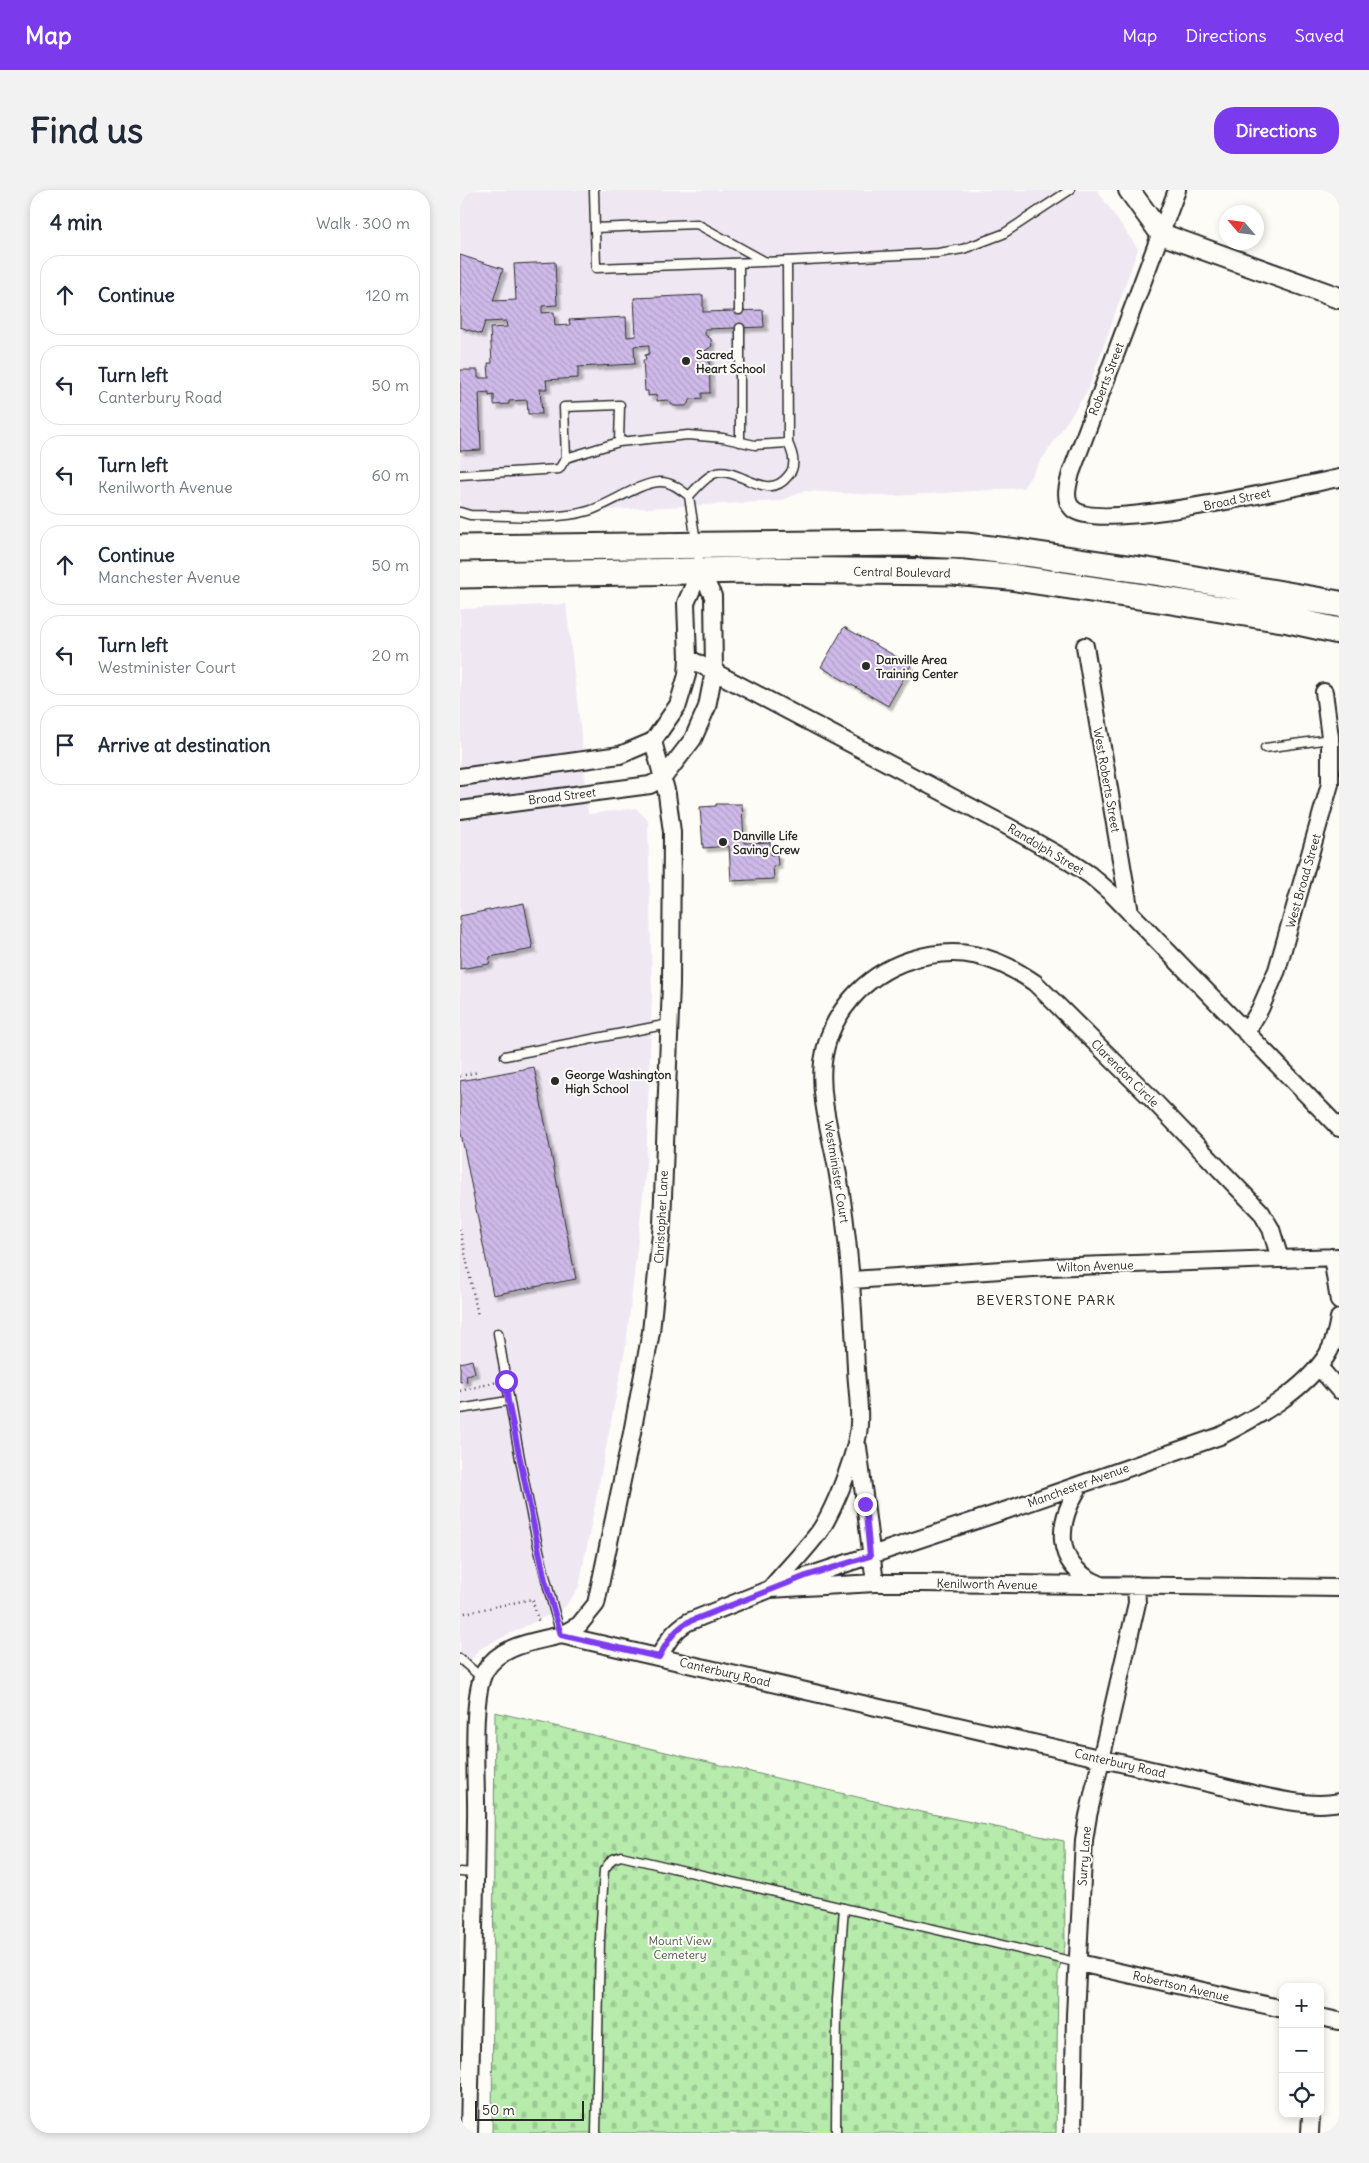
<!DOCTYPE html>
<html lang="en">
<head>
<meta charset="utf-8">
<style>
	body { margin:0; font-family:Delius,sans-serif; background:#f2f2f3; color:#1f2937 }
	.controls { position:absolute; right:15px; bottom:15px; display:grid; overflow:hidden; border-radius:10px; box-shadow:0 2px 8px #0003 }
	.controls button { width:45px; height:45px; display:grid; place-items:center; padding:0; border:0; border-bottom:1px solid #e0e1e3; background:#fff; color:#1f2937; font:25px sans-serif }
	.compass { position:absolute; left:759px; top:15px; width:45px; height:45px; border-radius:50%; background:#fff; box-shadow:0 2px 8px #0003; rotate:298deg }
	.scale { position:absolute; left:15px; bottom:12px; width:109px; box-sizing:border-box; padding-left:5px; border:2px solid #2b2b2b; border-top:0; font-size:14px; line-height:18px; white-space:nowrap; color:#2b2b2b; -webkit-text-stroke:4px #fdfcf7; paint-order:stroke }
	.stop { position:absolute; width:15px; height:15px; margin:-11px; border:4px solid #7c3aed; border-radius:50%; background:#fff }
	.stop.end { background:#7c3aed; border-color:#fff; box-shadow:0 1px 5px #0008 }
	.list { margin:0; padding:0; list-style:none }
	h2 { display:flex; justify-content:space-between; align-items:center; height:65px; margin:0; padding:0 20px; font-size:21px }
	h2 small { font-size:16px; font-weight:400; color:#747a83 }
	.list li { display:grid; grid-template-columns:32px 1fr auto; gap:15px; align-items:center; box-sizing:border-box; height:80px; margin:0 10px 10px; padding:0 10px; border:1px solid #e0e1e3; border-radius:20px }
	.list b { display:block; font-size:19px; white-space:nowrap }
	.list p { margin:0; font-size:16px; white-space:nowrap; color:#747a83 }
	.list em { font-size:16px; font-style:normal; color:#747a83 }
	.icon { flex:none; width:28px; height:28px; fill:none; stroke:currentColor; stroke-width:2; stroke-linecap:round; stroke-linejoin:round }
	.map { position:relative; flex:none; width:879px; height:1943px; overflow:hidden; border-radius:20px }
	header { display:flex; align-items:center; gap:30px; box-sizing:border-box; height:70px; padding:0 25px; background:#7c3aed; color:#fff }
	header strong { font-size:24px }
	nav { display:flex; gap:28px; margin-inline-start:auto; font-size:18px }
	.intro { display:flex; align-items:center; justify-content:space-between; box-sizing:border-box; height:120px; padding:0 30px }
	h1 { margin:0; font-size:35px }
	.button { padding:12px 22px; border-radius:20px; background:#7c3aed; color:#fff; font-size:18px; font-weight:700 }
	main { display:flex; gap:30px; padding:0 30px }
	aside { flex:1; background:#fff; border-radius:20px; box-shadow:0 2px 8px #0003 }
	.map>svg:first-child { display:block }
</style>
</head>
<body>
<header>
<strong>Map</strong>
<nav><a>Map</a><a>Directions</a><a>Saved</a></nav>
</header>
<div class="intro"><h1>Find us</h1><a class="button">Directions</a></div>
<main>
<aside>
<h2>4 min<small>Walk · 300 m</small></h2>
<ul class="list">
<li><svg class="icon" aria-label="ahead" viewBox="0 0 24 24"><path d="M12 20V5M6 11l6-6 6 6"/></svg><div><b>Continue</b></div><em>120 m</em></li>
<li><svg class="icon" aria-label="left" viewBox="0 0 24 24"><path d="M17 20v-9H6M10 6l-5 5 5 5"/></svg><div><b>Turn left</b><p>Canterbury Road</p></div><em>50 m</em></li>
<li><svg class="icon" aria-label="left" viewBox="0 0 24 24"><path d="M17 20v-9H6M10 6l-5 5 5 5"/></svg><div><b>Turn left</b><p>Kenilworth Avenue</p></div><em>60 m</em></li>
<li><svg class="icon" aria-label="ahead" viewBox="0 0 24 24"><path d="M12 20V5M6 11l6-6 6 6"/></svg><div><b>Continue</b><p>Manchester Avenue</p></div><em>50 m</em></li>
<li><svg class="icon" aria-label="left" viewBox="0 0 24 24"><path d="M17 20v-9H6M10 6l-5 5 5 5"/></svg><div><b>Turn left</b><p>Westminister Court</p></div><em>20 m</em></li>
<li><svg class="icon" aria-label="arrive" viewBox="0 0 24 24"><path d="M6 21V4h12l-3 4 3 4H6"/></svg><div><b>Arrive at destination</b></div></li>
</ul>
</aside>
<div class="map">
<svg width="879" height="1943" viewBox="0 0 879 1943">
	<defs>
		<pattern id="cemetery-stones" width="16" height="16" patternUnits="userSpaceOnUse" patternTransform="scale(1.25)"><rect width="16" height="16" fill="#b6ebac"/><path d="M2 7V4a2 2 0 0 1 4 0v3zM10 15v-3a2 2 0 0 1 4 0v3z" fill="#9dca94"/></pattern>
		<pattern id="building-back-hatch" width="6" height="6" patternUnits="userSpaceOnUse" patternTransform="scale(1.25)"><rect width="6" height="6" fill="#ceb9e9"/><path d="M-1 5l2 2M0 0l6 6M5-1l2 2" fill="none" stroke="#b19fc8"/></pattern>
		<filter id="shadow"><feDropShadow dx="4" dy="4" stdDeviation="1" flood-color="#0004"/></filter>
	</defs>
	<rect width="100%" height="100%" fill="#fdfcf7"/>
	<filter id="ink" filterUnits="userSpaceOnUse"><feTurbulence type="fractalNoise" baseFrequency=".02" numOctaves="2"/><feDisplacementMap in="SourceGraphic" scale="10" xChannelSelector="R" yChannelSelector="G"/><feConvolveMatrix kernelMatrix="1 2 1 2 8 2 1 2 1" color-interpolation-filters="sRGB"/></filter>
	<g filter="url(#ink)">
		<path fill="#efe8f3" d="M 0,0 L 637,0 L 678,59 L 628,200 L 563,298 L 434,306 L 345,301 L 320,311 L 0,328 Z
			M 106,414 L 122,552 L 128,624 L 176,618 L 188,630 L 192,804 L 186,979 L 166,1155 L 119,1397 L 105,1417 L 21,1458 L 0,1482 L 0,419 Z"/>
		<path fill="url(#cemetery-stones)" stroke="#708b6c" d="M 35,1522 L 457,1621 L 604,1651 L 605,1755 L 598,1785 L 596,1943 L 32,1943 Z"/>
		<path fill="url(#building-back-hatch)" stroke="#2b2b2b" filter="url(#shadow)" d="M 0,65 L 43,79 L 33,111 L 56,110 L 54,74 L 95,72 L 97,115 L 82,116 L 82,123 L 94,122 L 95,136 L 110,135 L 109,130 L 166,127 L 167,147 L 176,146 L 174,108 L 243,105 L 243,122 L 303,120 L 304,137 L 245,139 L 245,145 L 251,149 L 252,156 L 245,161 L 249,162 L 250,203 L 242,203 L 242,208 L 231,209 L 226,216 L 214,216 L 207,210 L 197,211 L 197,205 L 188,206 L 188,201 L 185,201 L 183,170 L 186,170 L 185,165 L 189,164 L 189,155 L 174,156 L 175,174 L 118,177 L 118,188 L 86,190 L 87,199 L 80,199 L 82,224 L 68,224 L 67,210 L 49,211 L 49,214 L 34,215 L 34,205 L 29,206 L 29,202 L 19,203 L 21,260 L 0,261 L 0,180 L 18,180 L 18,188 L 29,188 L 28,173 L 32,173 L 30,138 L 47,137 L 46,131 L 25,132 L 21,144 L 0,137 Z
			M 384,437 L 451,475 L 428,516 L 361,477 Z
			M 256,614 L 282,614 L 284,653 L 310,652 L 311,665 L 317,664 L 318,675 L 313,676 L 314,689 L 271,691 L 269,656 L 243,658 L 240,617 L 256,616 Z
			M 64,713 L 73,759 L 30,767 L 29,774 L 0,779 L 0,726 Z
			M 74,877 L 116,1089 L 33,1105 L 0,938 L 0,891 Z
			M 12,1170 L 15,1183 L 6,1185 L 7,1191 L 0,1192 L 0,1173 Z"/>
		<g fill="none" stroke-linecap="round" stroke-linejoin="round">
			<defs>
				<path id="service" d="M 134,0 L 136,78 L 327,71 L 478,63 L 503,59 L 543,44 L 610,0
					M 135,38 L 237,34 L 306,72
					M 279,73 L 279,120
					M 159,252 L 228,245 L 263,248 L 295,255 L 328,253
					M 280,252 L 280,138
					M 0,285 L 99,279 L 106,268 L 159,252 L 160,215 L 104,217 L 106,268
					M 229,306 C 236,299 246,286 256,283 C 280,277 307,313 328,286 C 337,276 333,264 328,253 L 327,71
					M 0,322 L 10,325 C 45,325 95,331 128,321 C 149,315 179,293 199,292 C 210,291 220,299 229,306 L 240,378
					M 805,558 L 870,549
					M 45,866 L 209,834
					M 38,1143 C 55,1244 72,1346 101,1445
					M 0,1219 L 48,1211
					M 0,1469 L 22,1488
					M 0,1682 L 15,1683
					M 136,1943 L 140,1750 L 144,1680 L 152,1669 L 161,1666 L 619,1773
					M 376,1943 L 377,1809 L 384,1718"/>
				<path id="minor" d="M 717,0 L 611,283 C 608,295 603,310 613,319 C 639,343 839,296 879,288
					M 625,456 L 670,723
					M 228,468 L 547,636 L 607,670 L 630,685 L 652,704 L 879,938
					M 0,587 L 160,565 L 193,551
					M 0,620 L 190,595 L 203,588 L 233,549 L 247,517 L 254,481 L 253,406 L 240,381 L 226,413 L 228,468 L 227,485 L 218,515 L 193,551
					M 786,843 L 800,819 L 817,780 L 870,594 L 870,547 L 864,502
					M 872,1067 L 879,1111
					M 392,1090 L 588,1077 L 879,1067
					M 859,1177 L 879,1200
					M 398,1257 L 415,1393
					M 621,1294 C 597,1331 591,1374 639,1394
					M 324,1394 L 547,1320 L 760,1246 C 797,1227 844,1201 867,1165 C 874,1154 877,1140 879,1128
					M 310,1399 C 326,1380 344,1362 359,1342 C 373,1322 392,1274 397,1249 C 402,1228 397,1201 396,1179 C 393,1112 389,1046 377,979 C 371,945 359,907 363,872 C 369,824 404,785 450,770 C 498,755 535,765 575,793 L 687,904 L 801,1022 L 811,1039 L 820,1069
					M 101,1445 L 119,1435 L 136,1414 L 172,1243 L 191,1142 L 202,1034 L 211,794 L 212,642 L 207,604 L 193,551
					M 199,1467 C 207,1452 213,1441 228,1432 L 310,1399 L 415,1393 L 461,1393 L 879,1398
					M 619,1773 L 823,1819
					M 860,1827 L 879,1831
					M 9,1943 C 11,1838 15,1733 16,1628 C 17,1595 10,1507 25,1481 C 40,1455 74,1452 101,1445 L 748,1593 C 785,1601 843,1620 879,1612
					M 613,1943 L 615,1825 L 624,1650 L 628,1626 L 677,1413 L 676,1395
					M 850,1943 L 851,1924"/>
				<path id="tertiary" d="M 669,0 L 701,44 L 879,108"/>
				<path id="primary" d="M 0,358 L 446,353 L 506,356 L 565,363 L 701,383 L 879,414
					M 0,385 L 291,380 L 493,382 L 550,387 L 705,410 L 829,430 L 879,441"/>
			</defs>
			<use href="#service" stroke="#2b2b2b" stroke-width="11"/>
			<use href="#minor" stroke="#2b2b2b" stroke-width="20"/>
			<use href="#tertiary" stroke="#2b2b2b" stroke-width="24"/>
			<use href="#primary" stroke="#2b2b2b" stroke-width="29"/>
			<path stroke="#2b2b2b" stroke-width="2.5" stroke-dasharray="1 4" stroke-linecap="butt" d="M 0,886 L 18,882
				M 0,1039 L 18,1126
				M 0,1201 L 37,1192
				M 0,1424 L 72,1409 L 79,1433"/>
			<use href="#service" stroke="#fdfcf7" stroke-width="8"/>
			<use href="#minor" stroke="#fdfcf7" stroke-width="16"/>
			<use href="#tertiary" stroke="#fdfcf7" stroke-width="20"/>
			<use href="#primary" stroke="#fdfcf7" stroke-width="25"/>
		</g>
	</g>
	<g fill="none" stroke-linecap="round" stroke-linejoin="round" filter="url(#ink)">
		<path stroke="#7c3aed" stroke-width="6" d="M 46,1191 L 48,1211 L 85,1390 L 101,1445 L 199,1467 C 207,1452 213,1441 228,1432 L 346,1386 L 410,1366 L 405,1314"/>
	</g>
	<g fill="#2b2b2b" stroke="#fdfcf7" stroke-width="2">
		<circle cx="226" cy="171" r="5"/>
		<circle cx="406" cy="476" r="5"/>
		<circle cx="263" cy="652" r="5"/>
		<circle cx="95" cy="891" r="5"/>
	</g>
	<g text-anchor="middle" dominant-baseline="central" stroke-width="4" stroke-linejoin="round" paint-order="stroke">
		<g font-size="12" font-weight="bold" fill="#2b2b2b" stroke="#fdfcf7" text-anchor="start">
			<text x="236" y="164">Sacred<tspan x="236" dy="14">Heart School</tspan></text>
			<text x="416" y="469">Danville Area<tspan x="416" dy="14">Training Center</tspan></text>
			<text x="273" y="645">Danville Life<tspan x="273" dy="14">Saving Crew</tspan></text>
			<text x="105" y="884">George Washington<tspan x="105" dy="14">High School</tspan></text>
		</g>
		<g font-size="12" fill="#2b2b2b" stroke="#fdfcf7">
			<text transform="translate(646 189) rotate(-69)">Roberts Street</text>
			<text transform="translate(777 309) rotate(-12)">Broad Street</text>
			<text transform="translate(442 382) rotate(1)">Central Boulevard</text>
			<text transform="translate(647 590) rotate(80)">West Roberts Street</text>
			<text transform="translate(102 606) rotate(-7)">Broad Street</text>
			<text transform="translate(586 659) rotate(31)">Randolph Street</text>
			<text transform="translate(843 691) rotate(-74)">West Broad Street</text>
			<text transform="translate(665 883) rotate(45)">Clarendon Circle</text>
			<text transform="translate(377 982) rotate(81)">Westminister Court</text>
			<text transform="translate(201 1027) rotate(-87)">Christopher Lane</text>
			<text transform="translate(635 1076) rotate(-2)">Wilton Avenue</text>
			<text transform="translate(618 1295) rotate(-20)">Manchester Avenue</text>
			<text transform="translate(527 1394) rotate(1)">Kenilworth Avenue</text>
			<text transform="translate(265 1482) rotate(13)">Canterbury Road</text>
			<text transform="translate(660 1573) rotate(13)">Canterbury Road</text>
			<text transform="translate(624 1666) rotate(-86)">Surry Lane</text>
			<text transform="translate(721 1796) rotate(13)">Robertson Avenue</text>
		</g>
		<g font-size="12" fill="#4e5b4b" stroke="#fdfcf7">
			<text x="220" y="1750">Mount View<tspan x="220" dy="14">Cemetery</tspan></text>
		</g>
		<g font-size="14" letter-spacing="1" fill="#2b2b2b" stroke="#fdfcf7">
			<text x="586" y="1110">BEVERSTONE PARK</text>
		</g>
	</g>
</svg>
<div class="controls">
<button>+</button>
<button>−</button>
<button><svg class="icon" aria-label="locate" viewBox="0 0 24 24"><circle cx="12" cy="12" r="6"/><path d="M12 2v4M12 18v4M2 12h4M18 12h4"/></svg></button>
</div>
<svg class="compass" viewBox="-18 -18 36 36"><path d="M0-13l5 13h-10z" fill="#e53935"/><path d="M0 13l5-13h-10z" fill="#747a83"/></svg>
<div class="scale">50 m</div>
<div class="stop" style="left:46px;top:1191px"></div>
<div class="stop end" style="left:405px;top:1314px"></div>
</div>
</main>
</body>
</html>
